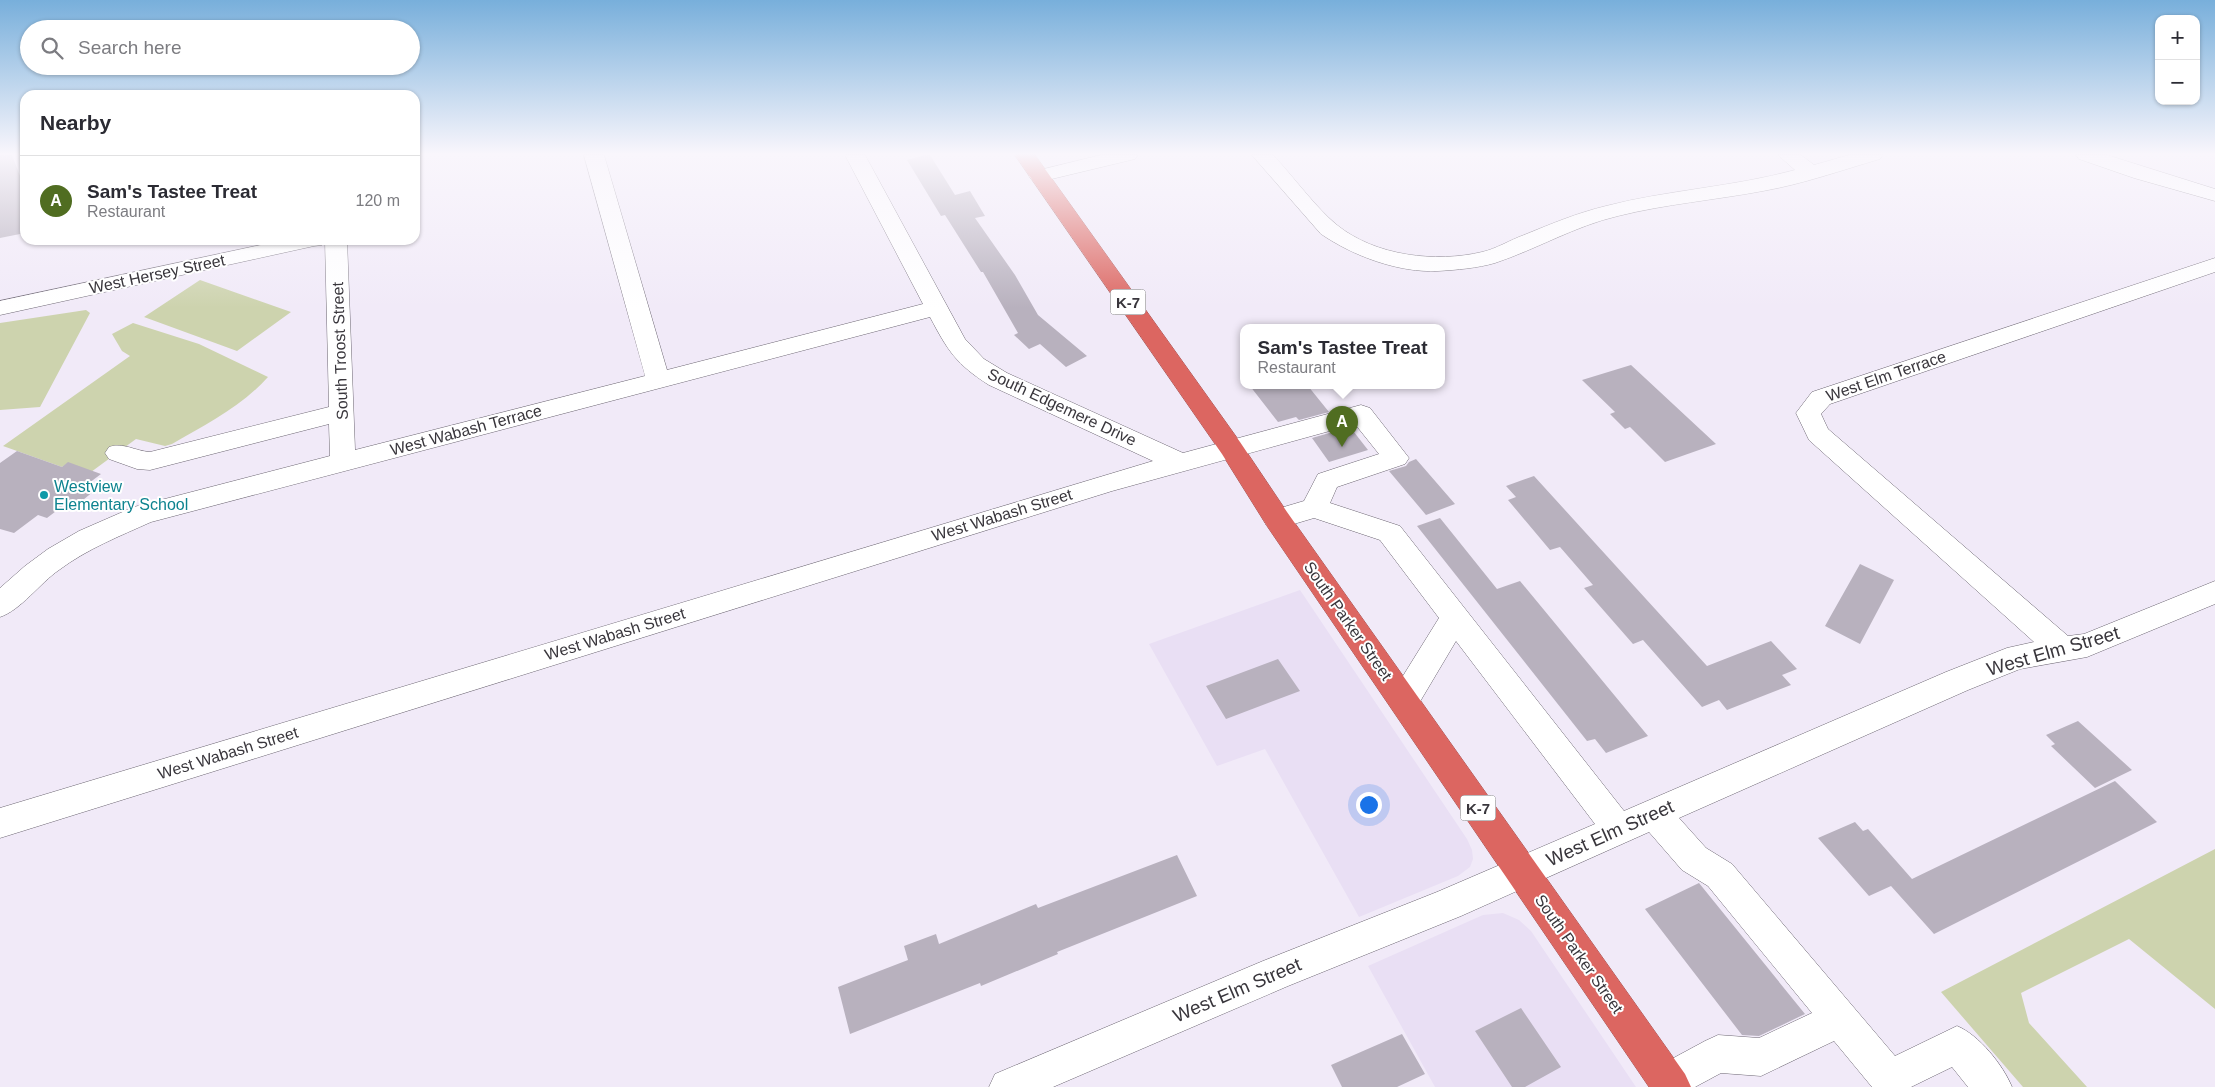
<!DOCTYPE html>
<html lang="en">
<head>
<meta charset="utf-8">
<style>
	body { margin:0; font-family:Helvetica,sans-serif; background:#f2f2f3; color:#2b2b33 }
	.controls { position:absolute; right:15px; top:15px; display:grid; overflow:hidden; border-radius:10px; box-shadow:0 1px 4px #0004 }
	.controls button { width:45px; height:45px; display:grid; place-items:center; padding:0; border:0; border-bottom:1px solid #e1e1e2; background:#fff; color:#2b2b33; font:25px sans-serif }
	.you { position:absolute; left:1368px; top:804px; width:18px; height:18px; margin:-12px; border:4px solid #fff; border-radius:50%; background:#1a73e8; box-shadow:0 0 0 8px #1a73e833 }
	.badge { display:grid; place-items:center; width:32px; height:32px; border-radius:50%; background:#506d21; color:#fff; font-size:16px; font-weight:700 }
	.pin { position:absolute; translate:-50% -41px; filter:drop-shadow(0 1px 2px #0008) }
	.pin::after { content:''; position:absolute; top:26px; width:18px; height:15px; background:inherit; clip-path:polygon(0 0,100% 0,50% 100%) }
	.popup { position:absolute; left:1240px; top:324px; width:205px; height:65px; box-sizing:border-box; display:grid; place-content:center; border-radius:10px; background:#fff; filter:drop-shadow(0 1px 4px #0005); font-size:16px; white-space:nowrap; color:#7c7c81 }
	.popup b { font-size:19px; color:#2b2b33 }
	.popup::after { content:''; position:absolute; left:50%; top:100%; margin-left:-10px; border:10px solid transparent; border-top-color:#fff }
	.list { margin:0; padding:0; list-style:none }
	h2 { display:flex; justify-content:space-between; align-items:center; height:65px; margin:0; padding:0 20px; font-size:21px }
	h2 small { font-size:16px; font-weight:400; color:#7c7c81 }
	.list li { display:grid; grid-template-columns:32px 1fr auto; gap:15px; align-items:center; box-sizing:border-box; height:90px; padding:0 20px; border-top:1px solid #e1e1e2 }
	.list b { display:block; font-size:19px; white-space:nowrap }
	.list p { margin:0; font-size:16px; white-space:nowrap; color:#7c7c81 }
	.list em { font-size:16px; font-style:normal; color:#7c7c81 }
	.icon { flex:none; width:28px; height:28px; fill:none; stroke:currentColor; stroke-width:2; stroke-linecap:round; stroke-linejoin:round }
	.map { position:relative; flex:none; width:2215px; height:1087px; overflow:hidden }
	.search { position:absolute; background:#fff; box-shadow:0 1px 4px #0004; left:20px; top:20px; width:400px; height:55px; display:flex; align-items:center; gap:12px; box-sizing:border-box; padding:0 18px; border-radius:28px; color:#7c7c81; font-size:19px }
	.panel { position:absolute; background:#fff; box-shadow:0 1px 4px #0004; left:20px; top:90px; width:400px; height:155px; border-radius:15px }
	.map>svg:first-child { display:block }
</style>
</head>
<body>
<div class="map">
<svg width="2215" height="1087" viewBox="0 0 2215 1087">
	<rect width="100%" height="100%" fill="#f1eaf8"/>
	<path fill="#e9dff4" d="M 1300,590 L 1467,839 L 1472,850 L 1473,859 L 1470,867 L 1458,876 L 1359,917 L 1265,749 L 1217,766 L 1149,644 Z
		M 1503,913 L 1519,920 L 1531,931 L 1636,1087 L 1435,1087 L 1368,966 L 1483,915 Z"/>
	<path fill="#cdd3ae" d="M 200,280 L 291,312 L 237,351 L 144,317 Z
		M 86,310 L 90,313 L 40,407 L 0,410 L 0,323 Z
		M 133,323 L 199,344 L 268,377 C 241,407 207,424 172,444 L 165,446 L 136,439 L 91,472 L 68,463 L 62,467 L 3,446 L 130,356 L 122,351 L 112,334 Z
		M 2215,849 L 2215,1009 L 2129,939 L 2021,993 L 2029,1023 L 2087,1087 L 2023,1087 L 1941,992 Z"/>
	<path fill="#b8b1be" d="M 0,155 L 12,155 L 25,189 L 25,233 L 0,238 Z
		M 925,155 L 930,155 L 955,195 L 970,191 L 985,216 L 975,218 L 1015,275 L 1038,315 L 1087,356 L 1066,367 L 1040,344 L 1029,349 L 1014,335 L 1018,333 L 983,272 L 981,272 L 945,215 L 941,216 L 907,160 Z
		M 1631,365 L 1716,444 L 1665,462 L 1630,427 L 1625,429 L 1610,414 L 1615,412 L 1582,380 Z
		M 1250,386 L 1308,386 L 1329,412 L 1299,420 L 1296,417 L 1278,422 Z
		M 1343,429 L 1347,434 L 1354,432 L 1368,450 L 1329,462 L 1312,438 Z
		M 17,451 L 62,467 L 68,462 L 101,474 L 89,483 L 100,486 L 72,509 L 64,505 L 47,518 L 38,515 L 14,533 L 0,529 L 0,463 Z
		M 1416,459 L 1455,504 L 1426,515 L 1389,471 L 1406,466 L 1409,462 Z
		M 1534,476 L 1707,666 L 1771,641 L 1797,669 L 1782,675 L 1791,685 L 1727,710 L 1719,700 L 1702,707 L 1643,640 L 1633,644 L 1584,588 L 1593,585 L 1560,547 L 1550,550 L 1508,500 L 1516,497 L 1506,486 Z
		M 1440,518 L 1497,589 L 1520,581 L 1648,736 L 1606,753 L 1595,739 L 1587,741 L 1417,526 Z
		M 1860,564 L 1894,580 L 1860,644 L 1825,626 Z
		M 1278,659 L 1300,691 L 1226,719 L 1206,686 Z
		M 2078,721 L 2132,770 L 2095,788 L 2051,746 L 2055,744 L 2046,735 Z
		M 2115,781 L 2157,822 L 1934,934 L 1891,886 L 1869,896 L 1818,838 L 1855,822 L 1863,831 L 1868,829 L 1912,879 Z
		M 1177,855 L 1197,896 L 1057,952 L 1058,954 L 981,986 L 980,983 L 850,1034 L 838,987 L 908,960 L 904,946 L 936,934 L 939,944 L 1036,904 L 1038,908 Z
		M 1699,883 L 1805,1014 L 1759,1036 L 1742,1035 L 1645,909 Z
		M 1521,1008 L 1561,1067 L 1525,1087 L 1512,1087 L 1475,1031 Z
		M 1402,1034 L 1425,1074 L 1397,1087 L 1342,1087 L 1331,1065 Z"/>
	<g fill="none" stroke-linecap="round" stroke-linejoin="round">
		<defs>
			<path id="minor" d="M 584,155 L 604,155 L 667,370 L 923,304 L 845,155 L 865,155 L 965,339 L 984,359 L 1007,373 L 1183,453 L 1361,405 L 1370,408 L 1409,458 L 1405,464 L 1337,487 L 1330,503 L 1400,526 L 1624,811 L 1946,672 L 2007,648 L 2034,642 L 1809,440 L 1796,413 L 1812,392 L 2215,258 L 2215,272 L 1830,404 L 1821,414 L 1828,429 L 2068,636 L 2084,634 L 2215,581 L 2215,604 L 2087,657 L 2020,669 L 1968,690 L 1679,818 L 1706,848 L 1732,864 L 1895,1056 L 1957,1026 C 1979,1035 2003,1065 2012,1087 L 1968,1087 L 1952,1067 L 1911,1087 L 1872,1087 L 1834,1041 L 1761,1076 L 1721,1073 L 1695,1087 L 1652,1087 L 1649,1081 L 1655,1068 L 1705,1041 L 1718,1035 L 1759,1038 L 1812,1013 L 1708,886 L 1682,870 L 1649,832 L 1461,916 L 1288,986 L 1053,1087 L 989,1087 L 995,1074 L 1263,961 L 1437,892 L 1595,824 L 1456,641 L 1415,710 L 1404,714 L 1393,710 L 1389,701 L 1393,692 L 1439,618 L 1380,540 L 1314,518 L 1277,529 L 1267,526 L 1263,519 L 1267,512 L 1304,501 L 1318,474 L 1379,454 L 1355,424 L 1112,491 L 0,838 L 0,808 L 1153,461 L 989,385 C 956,364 948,351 930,317 L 151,522 C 120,536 87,549 59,570 C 40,583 21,610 0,617 L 0,588 L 25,566 L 48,549 L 79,531 L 134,507 L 330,456 L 329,424 L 150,470 L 137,469 L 109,459 L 105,453 L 109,447 C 123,442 135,451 150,452 L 329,407 L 325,240 L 347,240 L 355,450 L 645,376 Z
				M 1101,155 L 1138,155 L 1135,159 L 1039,182 L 1032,180 L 1029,176 L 1032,172 Z
				M 1252,155 L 1273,155 C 1293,176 1316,208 1337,225 C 1375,256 1436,263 1482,252 C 1496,249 1510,240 1524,235 C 1551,224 1577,213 1606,206 C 1668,190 1733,187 1795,170 L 1778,155 L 1801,155 L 1814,165 L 1849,155 L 1883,155 L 1880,159 C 1842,170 1803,184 1763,191 C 1715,200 1666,204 1618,216 C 1575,226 1537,249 1495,263 C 1478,268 1456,270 1438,271 C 1399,273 1353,256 1321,234 Z
				M 2076,155 L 2107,155 L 2215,189 L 2215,201 L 2134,178 L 2079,159 Z
				M 284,240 L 325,240 L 322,245 L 314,246 L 0,315 L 0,301 Z"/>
			<path id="highway" d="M 1015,155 L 1035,155 L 1240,442 L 1287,512 L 1685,1074 L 1691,1087 L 1649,1087 L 1267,526 L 1222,454 Z"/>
		</defs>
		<use href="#minor" stroke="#6d6773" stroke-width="1"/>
		<use href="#highway" stroke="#a35554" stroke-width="1"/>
		<use href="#minor" fill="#fff" fill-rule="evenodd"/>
		<use href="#highway" fill="#dc6661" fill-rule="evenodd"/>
	</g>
	<linearGradient id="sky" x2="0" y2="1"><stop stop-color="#78afdb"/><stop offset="0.5" stop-color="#f9f6fc"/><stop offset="1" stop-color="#f9f6fc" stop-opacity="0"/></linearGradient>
	<rect width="2215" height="308" fill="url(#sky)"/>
	<circle fill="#0f9aa8" stroke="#fff" stroke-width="2" cx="44" cy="495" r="5"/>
	<g text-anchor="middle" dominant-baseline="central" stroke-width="4" stroke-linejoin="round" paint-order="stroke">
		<g fill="#fff" stroke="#747276" stroke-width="1">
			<rect x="1110.5" y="289.5" width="35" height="25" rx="4"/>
			<rect x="1460.5" y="795.5" width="35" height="25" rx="4"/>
		</g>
		<g font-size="15" font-weight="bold" fill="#39363c">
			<text x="1128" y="302">K-7</text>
			<text x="1478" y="808">K-7</text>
		</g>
		<g font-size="16" fill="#39363c" stroke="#fff">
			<text transform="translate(157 274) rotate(-12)">West Hersey Street</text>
			<text transform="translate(340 351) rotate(-92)">South Troost Street</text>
			<text transform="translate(1886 376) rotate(-19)">West Elm Terrace</text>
			<text transform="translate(1062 407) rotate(25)">South Edgemere Drive</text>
			<text transform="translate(466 430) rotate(-15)">West Wabash Terrace</text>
			<text transform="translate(1002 515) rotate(-17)">West Wabash Street</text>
			<text transform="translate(1348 621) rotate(55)">South Parker Street</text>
			<text transform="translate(615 634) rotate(-17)">West Wabash Street</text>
			<text transform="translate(228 753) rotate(-17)">West Wabash Street</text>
			<text transform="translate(1579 954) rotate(55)">South Parker Street</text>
		</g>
		<g font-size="16" fill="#0d838f" stroke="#fff" text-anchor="start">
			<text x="54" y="486">Westview<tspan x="54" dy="18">Elementary School</tspan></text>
		</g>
		<g font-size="19" fill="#39363c" stroke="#fff">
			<text transform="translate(2053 651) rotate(-16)">West Elm Street</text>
			<text transform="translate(1610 833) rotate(-24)">West Elm Street</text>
			<text transform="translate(1237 990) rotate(-23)">West Elm Street</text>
		</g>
	</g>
</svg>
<div class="controls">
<button>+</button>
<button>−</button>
</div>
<div class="you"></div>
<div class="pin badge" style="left:1342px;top:447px">A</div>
<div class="popup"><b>Sam's Tastee Treat</b>Restaurant</div>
<div class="search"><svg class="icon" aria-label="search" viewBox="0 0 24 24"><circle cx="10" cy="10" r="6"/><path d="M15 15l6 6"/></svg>Search here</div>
<section class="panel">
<h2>Nearby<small></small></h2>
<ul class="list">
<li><span class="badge">A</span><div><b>Sam's Tastee Treat</b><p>Restaurant</p></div><em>120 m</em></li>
</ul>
</section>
</div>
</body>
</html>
